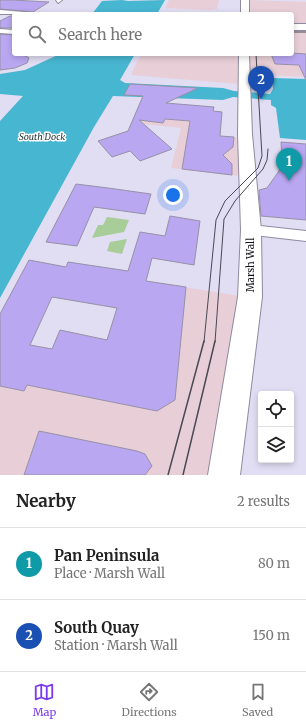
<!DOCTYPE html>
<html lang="en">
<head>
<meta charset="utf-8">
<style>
	body { margin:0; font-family:Merriweather,serif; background:#f2f2f2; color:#222 }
	.controls { position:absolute; right:12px; bottom:12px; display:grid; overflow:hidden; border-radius:4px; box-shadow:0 2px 6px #0003 }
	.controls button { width:36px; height:36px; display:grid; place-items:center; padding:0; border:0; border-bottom:1px solid #e0e0e0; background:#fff; color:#222; font:20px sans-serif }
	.you { position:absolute; left:173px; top:195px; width:14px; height:14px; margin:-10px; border:3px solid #fff; border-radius:50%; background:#1a73e8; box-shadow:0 0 0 6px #1a73e833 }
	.badge { display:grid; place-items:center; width:26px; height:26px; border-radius:50%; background:#7c3aed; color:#fff; font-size:13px; font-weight:700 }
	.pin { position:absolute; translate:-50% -33px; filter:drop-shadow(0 1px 2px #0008) }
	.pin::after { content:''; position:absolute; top:21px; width:14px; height:12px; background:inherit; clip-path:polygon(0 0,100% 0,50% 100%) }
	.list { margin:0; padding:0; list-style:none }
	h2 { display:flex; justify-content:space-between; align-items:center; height:52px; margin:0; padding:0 16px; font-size:17px }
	h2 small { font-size:13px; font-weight:400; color:#767676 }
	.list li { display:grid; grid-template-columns:26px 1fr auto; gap:12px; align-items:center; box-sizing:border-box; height:72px; padding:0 16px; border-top:1px solid #e0e0e0 }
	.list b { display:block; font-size:15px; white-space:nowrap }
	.list p { margin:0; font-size:13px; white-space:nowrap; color:#767676 }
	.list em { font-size:13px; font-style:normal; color:#767676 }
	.icon { flex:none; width:22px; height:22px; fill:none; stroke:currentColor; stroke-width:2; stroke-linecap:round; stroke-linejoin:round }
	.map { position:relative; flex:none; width:306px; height:475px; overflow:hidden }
	.search { position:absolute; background:#fff; box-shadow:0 2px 6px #0003; left:12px; right:12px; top:12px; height:44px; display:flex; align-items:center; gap:10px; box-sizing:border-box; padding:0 14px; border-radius:4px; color:#767676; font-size:15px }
	.sheet { height:196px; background:#fff }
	nav { display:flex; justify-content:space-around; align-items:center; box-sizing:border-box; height:56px; border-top:1px solid #e0e0e0; background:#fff; font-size:11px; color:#767676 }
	nav a { display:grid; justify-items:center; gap:2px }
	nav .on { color:#7c3aed }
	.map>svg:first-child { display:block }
</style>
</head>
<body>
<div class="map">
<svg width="306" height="475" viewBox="0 0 306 475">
	<rect width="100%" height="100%" fill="#e1ddf3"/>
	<path fill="#e8cfd7" d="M 169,0 L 219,0 L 217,9 L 211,10 L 165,8 Z
		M 248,0 L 306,2 L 306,25 L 292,25 L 292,14 L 248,14 Z
		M 292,30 L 306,30 L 306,77 L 249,74 L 249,54 L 292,54 Z
		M 141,54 L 240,54 L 239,84 L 131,75 Z
		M 141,101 L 214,107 L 213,111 L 222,112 L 220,136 L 238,138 L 240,176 L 171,168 L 181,128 L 132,123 Z
		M 146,281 L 240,296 L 214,475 L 0,475 L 0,386 L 24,391 L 43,347 L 52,349 L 60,330 L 107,340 L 114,318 L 136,322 Z"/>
	<path fill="#a8cd98" d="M 107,217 L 129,220 L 124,232 L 92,238 L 98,225 L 103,225 Z
		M 127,239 L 122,254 L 107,251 L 110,242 Z"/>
	<path fill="#47b6d1" d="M 122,0 L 128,1 L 165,0 L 157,14 L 92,14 L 102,1 Z
		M 60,54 L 135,54 L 120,80 L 125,83 L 223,88 L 234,91 L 270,94 L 273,89 L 272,78 L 306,79 L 306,140 L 280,138 L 276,108 L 271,105 L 271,100 L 233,97 L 223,100 L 113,96 L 94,127 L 0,298 L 0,121 L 23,96 L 0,94 L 0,74 L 25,70 Z"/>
	<path fill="#b9a7f1" stroke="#9691a6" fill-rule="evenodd" d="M 0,0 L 12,0 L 49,2 L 33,12 L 0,9 Z
		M 10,16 L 14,16 L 14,28 L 0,28 L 0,21 Z
		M 0,34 L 14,35 L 14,54 L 26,56 L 29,58 L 27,63 L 15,68 L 0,70 Z
		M 292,53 L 306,54 L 306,80 L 299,65 L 275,64 L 271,54 Z
		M 130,84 L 198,88 L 166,103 L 214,107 L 213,111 L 222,112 L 220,136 L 234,137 L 233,147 L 223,155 L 232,164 L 232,175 L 182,169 L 190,121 L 165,119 L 163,123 L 139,120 L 172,149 L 140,161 L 130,151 L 112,157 L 98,141 L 128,131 L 143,96 L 124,95 Z
		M 281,142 L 306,144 L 306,220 L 261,216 L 259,190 L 267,188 L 279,171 L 282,159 Z
		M 76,184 L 108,188 L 151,194 L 145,214 L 94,207 L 77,246 L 46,242 Z
		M 170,216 L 200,221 L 194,265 L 152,258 L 146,281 L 186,287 L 175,400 L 157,411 L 27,385 L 24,391 L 0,386 L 0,314 L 29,260 L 66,267 L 68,262 L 128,271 L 140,232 L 165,236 ZM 52,297 L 117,308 L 107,340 L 60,330 L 52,349 L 30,345 Z
		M 39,431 L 137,451 L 145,454 L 152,466 L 145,475 L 24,475 Z"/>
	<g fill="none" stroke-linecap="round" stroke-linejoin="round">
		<defs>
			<path id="street" d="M 56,0 L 62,0 L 58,3 Z
				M 0,10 L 25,12 L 28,14 L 0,14 Z
				M 0,29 L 14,30 L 14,34 L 0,33 Z
				M 251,225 L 306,231 L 306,241 L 246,234 L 244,230 L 246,226 Z"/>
			<path id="secondary" d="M 241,0 L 249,0 L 249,14 L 241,14 Z
				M 292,24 L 306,24 L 306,30 L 292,30 Z
				M 239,54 L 249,54 L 252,134 L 261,230 L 262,297 L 240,475 L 208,475 L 238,297 L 241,230 L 238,134 Z"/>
		</defs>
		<use href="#street" stroke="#8f8a9f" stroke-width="2"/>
		<use href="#secondary" stroke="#8f8a9f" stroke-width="2"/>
		<use href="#street" fill="#fff" fill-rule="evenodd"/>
		<use href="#secondary" fill="#fff" fill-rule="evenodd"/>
		<path stroke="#494853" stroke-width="1" d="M 292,32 L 306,32
			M 204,342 L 216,220 L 225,201 L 258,168 L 262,156 L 256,54
			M 215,342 L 224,219 L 235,201 L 263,169 L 267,160 L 268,149"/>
		<path stroke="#494853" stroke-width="1.5" d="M 168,475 L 204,341
			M 183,475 L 215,341"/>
	</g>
	<g text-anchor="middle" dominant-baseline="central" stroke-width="3" stroke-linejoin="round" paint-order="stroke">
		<g font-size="9" font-style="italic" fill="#1a2e33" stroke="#fff">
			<text x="42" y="136">South Dock</text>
		</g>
		<g font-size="10" fill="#131219" stroke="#fff">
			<text transform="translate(250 265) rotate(-90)">Marsh Wall</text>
		</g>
	</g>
</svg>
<div class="controls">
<button><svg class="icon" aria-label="locate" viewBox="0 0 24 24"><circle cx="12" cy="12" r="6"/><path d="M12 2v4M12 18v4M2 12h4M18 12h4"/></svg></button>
<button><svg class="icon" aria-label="layers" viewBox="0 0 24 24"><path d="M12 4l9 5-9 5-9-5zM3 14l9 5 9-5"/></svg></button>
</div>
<div class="you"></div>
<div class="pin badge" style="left:289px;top:181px;background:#0f9aa8">1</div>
<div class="pin badge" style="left:261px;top:99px;background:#1a4fb4">2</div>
<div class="search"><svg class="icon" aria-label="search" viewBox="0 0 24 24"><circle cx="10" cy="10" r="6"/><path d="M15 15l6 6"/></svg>Search here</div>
</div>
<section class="sheet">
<h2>Nearby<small>2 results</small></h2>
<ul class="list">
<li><span class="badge" style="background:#0f9aa8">1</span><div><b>Pan Peninsula</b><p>Place · Marsh Wall</p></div><em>80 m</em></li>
<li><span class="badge" style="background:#1a4fb4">2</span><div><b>South Quay</b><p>Station · Marsh Wall</p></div><em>150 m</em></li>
</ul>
</section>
<nav>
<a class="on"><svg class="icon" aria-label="map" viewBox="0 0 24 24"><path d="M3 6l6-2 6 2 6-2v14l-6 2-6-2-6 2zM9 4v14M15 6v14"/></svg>Map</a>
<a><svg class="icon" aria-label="directions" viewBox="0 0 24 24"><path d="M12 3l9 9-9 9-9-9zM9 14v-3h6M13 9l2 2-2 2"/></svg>Directions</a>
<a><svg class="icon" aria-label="saved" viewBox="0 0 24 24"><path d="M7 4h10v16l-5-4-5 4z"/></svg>Saved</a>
</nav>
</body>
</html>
